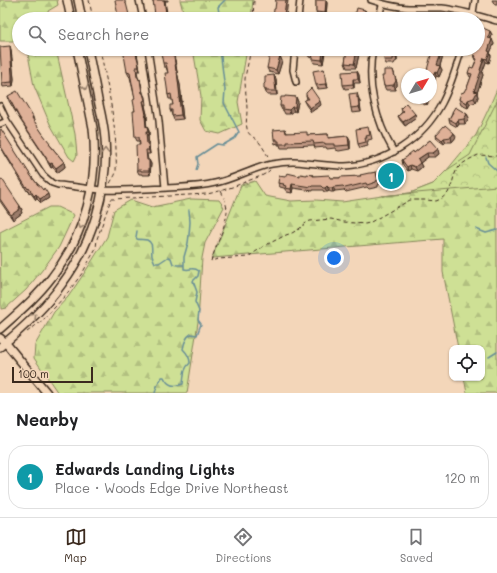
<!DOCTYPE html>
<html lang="en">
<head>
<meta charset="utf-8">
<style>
	body { margin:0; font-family:Mali,sans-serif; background:#f6f6f6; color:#202124 }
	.controls { position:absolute; right:12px; bottom:12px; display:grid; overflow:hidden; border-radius:8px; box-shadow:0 1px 3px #0004 }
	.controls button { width:36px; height:36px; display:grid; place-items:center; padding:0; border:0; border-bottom:1px solid #e0e0e0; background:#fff; color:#202124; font:20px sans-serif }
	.compass { position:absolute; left:401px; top:68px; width:36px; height:36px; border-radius:50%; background:#fff; box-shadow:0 1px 3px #0004; rotate:52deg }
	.scale { position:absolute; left:12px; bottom:10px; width:81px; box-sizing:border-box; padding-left:4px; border:2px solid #3b2a1e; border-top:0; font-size:11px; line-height:14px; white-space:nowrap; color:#3b2a1e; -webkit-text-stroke:3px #f3d6b9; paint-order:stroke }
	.you { position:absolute; left:334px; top:258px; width:14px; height:14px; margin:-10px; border:3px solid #fff; border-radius:50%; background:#1a73e8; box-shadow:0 0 0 6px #1a73e833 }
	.badge { display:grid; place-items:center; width:26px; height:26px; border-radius:50%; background:#3b2a1e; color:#fff; font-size:13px; font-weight:700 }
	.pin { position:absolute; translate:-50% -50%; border:2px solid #fff; box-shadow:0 1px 4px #0006 }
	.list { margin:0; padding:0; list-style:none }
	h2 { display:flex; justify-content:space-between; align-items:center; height:52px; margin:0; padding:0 16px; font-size:17px }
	h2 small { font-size:13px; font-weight:400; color:#757577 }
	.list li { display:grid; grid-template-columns:26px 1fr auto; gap:12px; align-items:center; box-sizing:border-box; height:64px; margin:0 8px 8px; padding:0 8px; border:1px solid #e0e0e0; border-radius:16px }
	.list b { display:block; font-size:15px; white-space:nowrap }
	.list p { margin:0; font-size:13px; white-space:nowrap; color:#757577 }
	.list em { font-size:13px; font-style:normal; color:#757577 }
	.icon { flex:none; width:22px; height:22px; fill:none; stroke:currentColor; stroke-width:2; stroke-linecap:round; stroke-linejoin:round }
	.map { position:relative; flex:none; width:497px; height:393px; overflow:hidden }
	.search { position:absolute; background:#fff; box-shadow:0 1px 3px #0004; left:12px; right:12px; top:12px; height:44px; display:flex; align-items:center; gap:10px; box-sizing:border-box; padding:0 14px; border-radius:22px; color:#757577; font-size:15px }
	.sheet { height:124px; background:#fff }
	nav { display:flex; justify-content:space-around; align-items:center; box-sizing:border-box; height:56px; border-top:1px solid #e0e0e0; background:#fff; font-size:11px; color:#757577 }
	nav a { display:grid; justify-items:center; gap:2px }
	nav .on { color:#3b2a1e }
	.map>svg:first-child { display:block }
</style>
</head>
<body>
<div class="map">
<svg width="497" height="393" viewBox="0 0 497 393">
	<defs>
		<pattern id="forest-firs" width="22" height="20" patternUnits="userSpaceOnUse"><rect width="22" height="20" fill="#cee095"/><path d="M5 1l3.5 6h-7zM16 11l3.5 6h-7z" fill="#b2c080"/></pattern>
		<pattern id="park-crowns" width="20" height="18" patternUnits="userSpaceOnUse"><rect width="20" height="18" fill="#cee095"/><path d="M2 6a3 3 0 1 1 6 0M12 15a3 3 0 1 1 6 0" fill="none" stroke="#b2c080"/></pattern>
	</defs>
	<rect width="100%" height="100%" fill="#f3d6b9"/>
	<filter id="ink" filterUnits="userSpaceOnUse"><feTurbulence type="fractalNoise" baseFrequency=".025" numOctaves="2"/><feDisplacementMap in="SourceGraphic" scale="8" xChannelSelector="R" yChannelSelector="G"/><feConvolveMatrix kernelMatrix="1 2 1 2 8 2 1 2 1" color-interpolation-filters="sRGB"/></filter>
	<g filter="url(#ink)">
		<path fill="url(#forest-firs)" stroke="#84855a" d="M 0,0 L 57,0 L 58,5 L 48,11 L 49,19 L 19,19 L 19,41 L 0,41 Z
			M 180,0 L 253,0 L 251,19 L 185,19 Z
			M 27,49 L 56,49 L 75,134 L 77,155 L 74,161 L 69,157 L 50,124 L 34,86 Z
			M 193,49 L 247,49 L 238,102 L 242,124 L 220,134 L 206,131 L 200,120 L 201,96 Z
			M 497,89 L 497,393 L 467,393 L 464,378 L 482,378 L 482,348 L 458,348 L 443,272 L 443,239 L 212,258 L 241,185 L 255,181 L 265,196 L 291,201 L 316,200 L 342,202 L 382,196 L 410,193 L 433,184 L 447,170 L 476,135 L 488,110 Z
			M 191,199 L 219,200 L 224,207 L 205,243 L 202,258 L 198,322 L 187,393 L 58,393 L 34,358 L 35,345 L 54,312 L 68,297 L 85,272 L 107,237 L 114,210 L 131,200 L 152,207 Z
			M 49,207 L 57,207 L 74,215 L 59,247 L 43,269 L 26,290 L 6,308 L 1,309 L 0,232 Z"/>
		<path fill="url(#park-crowns)" stroke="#84855a" d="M 497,101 L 497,186 L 382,196 L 410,193 L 433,184 L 447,170 L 470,155 Z"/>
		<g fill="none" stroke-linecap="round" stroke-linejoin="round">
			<path stroke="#688e97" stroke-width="1.5" d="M 220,19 L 218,7 L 225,0
				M 486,157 L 488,163 L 497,171
				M 196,170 L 198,164 L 197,157 L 217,144 L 223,145 L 235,138 L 239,132 L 224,103 L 225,90 L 220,49
				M 476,229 L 486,233 L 497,230
				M 137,231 L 136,237 L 137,239 C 140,240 144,239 147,240 C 154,243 151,250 152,256 C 153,258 154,261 155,263 L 159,263 L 168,257 L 171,258 L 173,264 L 177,265 L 184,265
				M 489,357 L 497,352
				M 155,393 L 157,386 L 162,377 L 164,377 C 168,386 174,387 183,384 C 184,376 183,369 190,363 C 190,357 187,353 183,349 C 184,343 186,337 191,334 L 197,335 L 201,324 L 198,320 L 199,311 L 195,302 L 197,292 L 193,281 L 198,276 L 199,271 C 192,266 191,271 184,269 L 184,257 L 188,243 L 189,235 L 190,222 L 189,210"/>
			<defs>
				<path id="street" d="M 139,0 L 143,19
					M 371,0 C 383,4 395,7 408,8 C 419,8 431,8 442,8 C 461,10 479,16 497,21
					M 298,19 L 300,0
					M 379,19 L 382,4
					M 472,19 L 475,0
					M 148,49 L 159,121 L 165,188
					M 295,49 L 293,70 L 296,82
					M 373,49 C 366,84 376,121 394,152
					M 0,106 L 7,121 L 43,175 L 52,183 L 58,185 C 73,186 88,189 103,190 C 124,191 146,189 167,188 C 183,187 199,187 215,183 C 235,179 252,168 272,164 C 283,162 294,161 306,163 C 319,164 331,166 345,166 C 385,164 423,139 442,103 C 451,86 456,67 462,49
					M 0,124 L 7,121"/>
				<path id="secondary" d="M 67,0 L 71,19
					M 78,0 L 82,19
					M 0,329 C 18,313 37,297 52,277 C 85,235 99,181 93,128 L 77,49
					M 0,338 L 5,342 L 18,358 L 47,393
					M 0,347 C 22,329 46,307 62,284 C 92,244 109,189 105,139 C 104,125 101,113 98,100 C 95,83 91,66 88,49"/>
			</defs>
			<use href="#street" stroke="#3b2a1e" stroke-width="8"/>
			<use href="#secondary" stroke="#3b2a1e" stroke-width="10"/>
			<path stroke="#3b2a1e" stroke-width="1" stroke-dasharray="4 3" stroke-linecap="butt" d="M 89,0 L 93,19
				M 253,19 L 254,0
				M 100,49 C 108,89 118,130 116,171 C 116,176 111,180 110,184
				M 250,49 C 250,59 246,69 245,79 C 245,90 247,100 247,110 C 247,118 245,124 248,132 C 251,137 256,138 259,142 C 263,147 266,153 269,158
				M 221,191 C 224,197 226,203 227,209 C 228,221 215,248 211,261 L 218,259 L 248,257 L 264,246 L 286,235 L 292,233 L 299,229 L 306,223 L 310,221 L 331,219 L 344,222 L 365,224 L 369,223 L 410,200 L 426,200 L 436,201 L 441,199 L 448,193 L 452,184 L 454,176 L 457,169 L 462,164 L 470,159 L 478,155 L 497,156
				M 111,199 L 113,199 L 207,194 C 222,191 236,186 250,180 C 258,177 264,176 270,170
				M 27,332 L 43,320 L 56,306 L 69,291 L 83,272 L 96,248 L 97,239 L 111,199"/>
			<use href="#street" stroke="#f3d6b9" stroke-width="5"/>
			<use href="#secondary" stroke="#f3d6b9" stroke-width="7"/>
		</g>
		<path fill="#bf9782" stroke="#3b2a1e" d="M 152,0 L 168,0 L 168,1 L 165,1 L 167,13 L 169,19 L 156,19 L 155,15 L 154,3 Z
			M 316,0 L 326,0 L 327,3 L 326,17 L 317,17 L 316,12 Z
			M 492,0 L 497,0 L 497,5 L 495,5 Z
			M 490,31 L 492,35 L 491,39 L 494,44 L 490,53 L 491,56 L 489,63 L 486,62 L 482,73 L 483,75 L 477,93 L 478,97 L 476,102 L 470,104 L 468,108 L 461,105 L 459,99 L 467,88 L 471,77 L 470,77 L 468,73 L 473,68 L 476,60 L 474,55 L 478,49 L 478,37 Z
			M 10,46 L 11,50 L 14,79 L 13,86 L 3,87 L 2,83 Z
			M 134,49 L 137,54 L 139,65 L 140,71 L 137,71 L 138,77 L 141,84 L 143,93 L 145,97 L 146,105 L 145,105 L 147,114 L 147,120 L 146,120 L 147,127 L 149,131 L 149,136 L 148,136 L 150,154 L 147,154 L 148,160 L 149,160 L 151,164 L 150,175 L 142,175 L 142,174 L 139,174 L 137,170 L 140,145 L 139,141 L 137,141 L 135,137 L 135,99 L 130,77 L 129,76 L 127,72 Z
			M 347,49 L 357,49 L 359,54 L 356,68 L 347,68 L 345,63 Z
			M 447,50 L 445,56 L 443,55 L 440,66 L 442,70 L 439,77 L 436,76 L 434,83 L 431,82 L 431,57 L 430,55 Z
			M 397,51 L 397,54 L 396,55 L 397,58 L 397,61 L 395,62 L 394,64 L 386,64 L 384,60 Z
			M 325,52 L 323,64 L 314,63 L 312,58 L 309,57 L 308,53 Z
			M 172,56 L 175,60 L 177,72 L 180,85 L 182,102 L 181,102 L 183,119 L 174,120 L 170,110 L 173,105 L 172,99 L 169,99 L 168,95 L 168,73 L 166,67 L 164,67 L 163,63 Z
			M 280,56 L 282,61 L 278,74 L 269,72 L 267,68 Z
			M 393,70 L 397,83 L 397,86 L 395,88 L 396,90 L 386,90 L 384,86 L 384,76 Z
			M 357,71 L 359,75 L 360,83 L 354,83 L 354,88 L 345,89 L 343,85 Z
			M 325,73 L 328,88 L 318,89 L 316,85 Z
			M 274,75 L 276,79 L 277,95 L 267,95 L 264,88 Z
			M 357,93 L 360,102 L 361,112 L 352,113 L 351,108 Z
			M 306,95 L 321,105 L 311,112 L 306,105 L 304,101 L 307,99 Z
			M 8,96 L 33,117 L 34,121 L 50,145 L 64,162 L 65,167 L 57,173 L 53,167 L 51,168 L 48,163 L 47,160 L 21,121 L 9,101 Z
			M 285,97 L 296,97 L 298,102 L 296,112 L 294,111 L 290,114 L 285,114 L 283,110 L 282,110 L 280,106 Z
			M 417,98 L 429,98 L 430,99 L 427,105 L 426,104 L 425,105 L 418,101 Z
			M 401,108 L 415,114 L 416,118 L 405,126 L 400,120 L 398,116 L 402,112 Z
			M 452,112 L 467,114 L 469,118 L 465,124 L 459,124 L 457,127 L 450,123 L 449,119 L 452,113 Z
			M 285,129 L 287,133 L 308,135 L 328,134 L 329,138 L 348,136 L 350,140 L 350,149 L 339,151 L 336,150 L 335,148 L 327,149 L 326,147 L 315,148 L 314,145 L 289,146 L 289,148 L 281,148 L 280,145 L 278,145 L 278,143 L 275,144 L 274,139 Z
			M 0,130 L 31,176 L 49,198 L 41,203 L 37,199 L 36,200 L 30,192 L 29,193 L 28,190 L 27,191 L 0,146 Z
			M 370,131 L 372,139 L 368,140 L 368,142 L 367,142 L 368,146 L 360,148 L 358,144 Z
			M 436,135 L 456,137 L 452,142 L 446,142 L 444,144 L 437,139 Z
			M 430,140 L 439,154 L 435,157 L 428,157 L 420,163 L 422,167 L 417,171 L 411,169 L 408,171 L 403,165 L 402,160 L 414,153 Z
			M 383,171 L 400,172 L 402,177 L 389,183 Z
			M 376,172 L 380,184 L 378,185 L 378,187 L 369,189 L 367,187 L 346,192 L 344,190 L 335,191 L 333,192 L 331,192 L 329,191 L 327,192 L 324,192 L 323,190 L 313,190 L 313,191 L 293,188 L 292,193 L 287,192 L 284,188 L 280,187 L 278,183 L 285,177 L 313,175 L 314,176 L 330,178 L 340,178 L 361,176 Z
			M 0,180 L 20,206 L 22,210 L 21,211 L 22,213 L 13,220 L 0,201 Z"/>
		<path fill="#9b7b6a" stroke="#3b2a1e" d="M 164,0 L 165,0 L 165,6 L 168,17 L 166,13 Z
			M 286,0 L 288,0 L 286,17 L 287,19 L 285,19 L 284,15 Z
			M 326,0 L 327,3 L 326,17 L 325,13 Z
			M 365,10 L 367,14 L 365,19 L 363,19 Z
			M 490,31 L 492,35 L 489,42 L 488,38 Z
			M 492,39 L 494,44 L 490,53 L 491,56 L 489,63 L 487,59 L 488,51 Z
			M 10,46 L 11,50 L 14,79 L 13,86 L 12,82 Z
			M 323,49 L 324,49 L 325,52 L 323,64 L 322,60 Z
			M 395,49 L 396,49 L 397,51 L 397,54 L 396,55 L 397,58 L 397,61 L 394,51 Z
			M 444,49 L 446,49 L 447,50 L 445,56 L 443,51 Z
			M 135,50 L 137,54 L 140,71 L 139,67 Z
			M 357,50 L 359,54 L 356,68 L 354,64 Z
			M 442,51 L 443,55 L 439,69 L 440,66 L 442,70 L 439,77 L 437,73 L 437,65 Z
			M 174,56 L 175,60 L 177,72 L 180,85 L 182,102 L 180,98 Z
			M 280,56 L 282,61 L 278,74 L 276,70 Z
			M 484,58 L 486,62 L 482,73 L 483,75 L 477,93 L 478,97 L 476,102 L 474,98 L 474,91 Z
			M 324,69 L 325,73 L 328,88 L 326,84 Z
			M 393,70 L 396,80 L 395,78 L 397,83 L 397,86 L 395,88 L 396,90 L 394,85 L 394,77 Z
			M 357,71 L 359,75 L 360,83 L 358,79 Z
			M 435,72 L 436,76 L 434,83 L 432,78 Z
			M 274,75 L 276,79 L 277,95 L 276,91 Z
			M 140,79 L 141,84 L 144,97 L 142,93 Z
			M 353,79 L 354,83 L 354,88 L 353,84 Z
			M 296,97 L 298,102 L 296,112 L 295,107 Z
			M 358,97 L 360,102 L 361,112 L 359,107 Z
			M 179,98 L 181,102 L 183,119 L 181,115 Z
			M 427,98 L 429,98 L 430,99 L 427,105 L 425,100 Z
			M 468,100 L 470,104 L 468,108 L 467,103 Z
			M 143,101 L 147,114 L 147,120 L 146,115 Z
			M 320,101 L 321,105 L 311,112 L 310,108 Z
			M 292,107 L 294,111 L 290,114 L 289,110 Z
			M 415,114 L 416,118 L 405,126 L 403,122 Z
			M 467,114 L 469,118 L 465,124 L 464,119 Z
			M 145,116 L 146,120 L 147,131 L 146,127 Z
			M 458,120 L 459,124 L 457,127 L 456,123 Z
			M 147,126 L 149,131 L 149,136 L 148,132 Z
			M 146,132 L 148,136 L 150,154 L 147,144 Z
			M 454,133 L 456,137 L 452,142 L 451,137 Z
			M 348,136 L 350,140 L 350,149 L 349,145 Z
			M 444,138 L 446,142 L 444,144 L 442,140 Z
			M 438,149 L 439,154 L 435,157 L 433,153 Z
			M 427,153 L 428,157 L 420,163 L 422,167 L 417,171 L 415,167 L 418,159 Z
			M 149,160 L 151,164 L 150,175 L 149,171 Z
			M 64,162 L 65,167 L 57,173 L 56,168 Z
			M 52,163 L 53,167 L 51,168 L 50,164 Z
			M 410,165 L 411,169 L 408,171 L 407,167 Z
			M 292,184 L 293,188 L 292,193 L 291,189 Z
			M 327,186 L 329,191 L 327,192 L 325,188 Z
			M 333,187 L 335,191 L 333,192 L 332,188 Z
			M 36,194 L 37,199 L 36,200 L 34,196 Z
			M 48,194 L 49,198 L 41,203 L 40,199 Z
			M 20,206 L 22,210 L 21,211 L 22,213 L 13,220 L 11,215 Z"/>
		<path fill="#deb097" stroke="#3b2a1e" d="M 115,0 L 125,0 L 125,3 L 126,3 L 130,19 L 117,19 L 116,16 L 118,16 Z
			M 153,0 L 164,0 L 166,13 L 167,13 L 168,19 L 158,19 L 157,15 L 155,15 Z
			M 275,0 L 286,0 L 284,15 L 285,15 L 285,19 L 273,19 L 274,9 L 275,9 L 276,1 Z
			M 316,0 L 326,0 L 325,13 L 316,12 Z
			M 357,8 L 365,10 L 363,19 L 350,19 L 351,15 L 356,12 Z
			M 391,17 L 398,17 L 399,19 L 391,19 Z
			M 411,17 L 417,17 L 417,19 L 411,19 Z
			M 483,28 L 490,31 L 488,38 L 492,39 L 488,51 L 490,52 L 487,59 L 484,58 L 480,70 L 481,71 L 474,91 L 477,92 L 474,98 L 468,100 L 467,103 L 460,100 L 460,99 L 459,99 L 461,93 L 464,92 L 466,88 L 467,88 L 472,74 L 468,73 L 470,67 L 473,68 L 477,59 L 475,58 L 476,56 L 474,55 L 476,49 L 478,49 L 478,35 L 480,36 Z
			M 10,46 L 12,75 L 12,82 L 2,83 L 0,47 Z
			M 123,49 L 133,49 L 134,50 L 135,50 L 138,61 L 139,67 L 136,67 L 137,77 L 138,77 L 139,80 L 140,79 L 142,93 L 143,93 L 145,100 L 143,101 L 145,110 L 146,115 L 145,116 L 146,127 L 147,126 L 148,132 L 146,132 L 147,144 L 148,144 L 149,150 L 146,150 L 147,160 L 149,160 L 149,171 L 141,171 L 141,170 L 137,170 L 136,145 L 140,145 L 139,137 L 135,137 L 133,111 L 135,111 L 133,100 L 135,99 L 130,73 L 127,72 Z
			M 160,49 L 170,49 L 172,56 L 174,56 L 176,71 L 177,71 L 180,98 L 179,98 L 181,115 L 172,116 L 172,110 L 170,110 L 170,105 L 173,105 L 171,94 L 168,95 L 165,73 L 168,73 L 166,63 L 163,63 Z
			M 308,49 L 323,49 L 322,60 L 313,59 L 312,53 L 308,53 Z
			M 347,49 L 354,49 L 357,50 L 354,64 L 345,63 Z
			M 385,49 L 395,49 L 394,51 L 395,53 L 395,57 L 393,58 L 393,60 L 384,60 Z
			M 431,49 L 444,49 L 443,51 L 442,51 L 437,65 L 440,66 L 437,73 L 435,72 L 432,78 L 431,78 L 431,74 L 426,74 L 431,55 L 430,55 Z
			M 270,54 L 280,56 L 276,70 L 267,68 Z
			M 324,69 L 326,84 L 316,85 L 313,71 Z
			M 384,70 L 393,70 L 396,81 L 394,84 L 394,85 L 384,86 L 382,76 L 384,76 Z
			M 357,71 L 358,79 L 353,79 L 353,84 L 343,85 L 342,72 Z
			M 274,75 L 276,91 L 266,91 L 266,89 L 264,88 L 264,84 L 265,83 L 265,76 Z
			M 311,88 L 320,101 L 310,108 L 304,101 L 307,99 L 309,99 L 306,95 L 306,93 Z
			M 17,91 L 33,117 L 32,118 L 43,134 L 50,143 L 49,144 L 64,162 L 56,168 L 52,163 L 50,164 L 46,159 L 47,159 L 19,117 L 8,96 Z
			M 357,93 L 357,98 L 358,97 L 359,107 L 351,108 L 349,94 Z
			M 285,96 L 296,97 L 295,107 L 292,107 L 289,110 L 283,109 L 283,106 L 280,106 L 281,97 L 285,97 Z
			M 418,98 L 427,98 L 425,100 L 424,100 L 423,101 Z
			M 406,103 L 415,114 L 403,122 L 398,116 L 404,111 L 401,108 Z
			M 455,107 L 467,114 L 464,119 L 458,120 L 456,123 L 449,119 L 453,112 L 452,112 Z
			M 445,125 L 454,133 L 451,137 L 444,138 L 442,140 L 436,135 L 444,126 L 445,126 Z
			M 368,127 L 370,135 L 366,136 L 367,138 L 365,138 L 366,142 L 358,144 L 356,129 Z
			M 1,129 L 31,176 L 38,185 L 39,185 L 43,190 L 44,188 L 48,194 L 40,199 L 36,194 L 34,196 L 29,188 L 28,189 L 26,186 L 26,187 L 0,145 L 0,130 Z
			M 285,129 L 286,133 L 307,132 L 307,135 L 328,134 L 328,138 L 348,136 L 349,145 L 338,146 L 334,146 L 334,144 L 325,144 L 325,143 L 314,144 L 313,141 L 287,142 L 287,144 L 279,144 L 279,141 L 277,141 L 277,139 L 274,139 L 273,130 Z
			M 430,140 L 438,149 L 433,153 L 427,153 L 418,159 L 420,163 L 415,167 L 410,165 L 407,167 L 402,160 L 408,156 L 408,155 L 413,151 L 414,153 Z
			M 395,163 L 400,172 L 387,179 L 383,171 L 391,167 L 391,166 Z
			M 376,172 L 378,180 L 377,180 L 376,182 L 367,185 L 366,183 L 345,188 L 343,186 L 333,187 L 332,188 L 329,188 L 327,186 L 325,188 L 323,188 L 321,186 L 312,186 L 311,187 L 292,184 L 291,189 L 285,188 L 286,186 L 283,185 L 284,184 L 278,183 L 279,176 L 285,177 L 287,173 L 300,176 L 300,174 L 307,175 L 307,174 L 313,175 L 313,176 L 329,175 L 330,178 L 340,178 L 340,177 L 361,176 L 360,175 L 369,173 L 371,173 Z
			M 2,179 L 20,206 L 19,207 L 20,209 L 11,215 L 0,199 L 0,180 Z"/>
		<defs><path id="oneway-chevron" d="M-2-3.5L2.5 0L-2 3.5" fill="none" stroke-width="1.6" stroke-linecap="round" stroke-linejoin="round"/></defs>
		<g stroke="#97806c">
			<use href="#oneway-chevron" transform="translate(85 87) rotate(79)"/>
			<use href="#oneway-chevron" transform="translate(105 151) rotate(-90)"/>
			<use href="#oneway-chevron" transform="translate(81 226) rotate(109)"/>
			<use href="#oneway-chevron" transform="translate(34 316) rotate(-45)"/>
		</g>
	</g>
</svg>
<div class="controls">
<button><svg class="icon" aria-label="locate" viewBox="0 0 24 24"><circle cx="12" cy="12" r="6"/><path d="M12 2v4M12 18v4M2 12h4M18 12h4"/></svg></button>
</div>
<svg class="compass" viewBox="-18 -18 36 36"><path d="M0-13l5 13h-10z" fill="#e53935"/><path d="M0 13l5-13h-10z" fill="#757577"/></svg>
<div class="scale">100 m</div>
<div class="you"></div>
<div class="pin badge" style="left:391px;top:176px;background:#0f9aa8">1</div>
<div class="search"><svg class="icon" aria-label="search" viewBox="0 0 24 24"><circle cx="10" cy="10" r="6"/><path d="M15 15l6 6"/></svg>Search here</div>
</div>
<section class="sheet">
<h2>Nearby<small></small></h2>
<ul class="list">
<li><span class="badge" style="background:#0f9aa8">1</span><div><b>Edwards Landing Lights</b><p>Place · Woods Edge Drive Northeast</p></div><em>120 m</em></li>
</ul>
</section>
<nav>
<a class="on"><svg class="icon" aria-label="map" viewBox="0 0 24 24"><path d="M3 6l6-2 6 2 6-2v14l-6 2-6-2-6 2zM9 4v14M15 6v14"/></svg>Map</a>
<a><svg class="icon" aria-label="directions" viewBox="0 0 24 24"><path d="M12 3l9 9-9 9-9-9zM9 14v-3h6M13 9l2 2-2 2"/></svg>Directions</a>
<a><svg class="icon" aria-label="saved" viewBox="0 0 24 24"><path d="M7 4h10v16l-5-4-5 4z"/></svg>Saved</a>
</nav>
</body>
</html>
